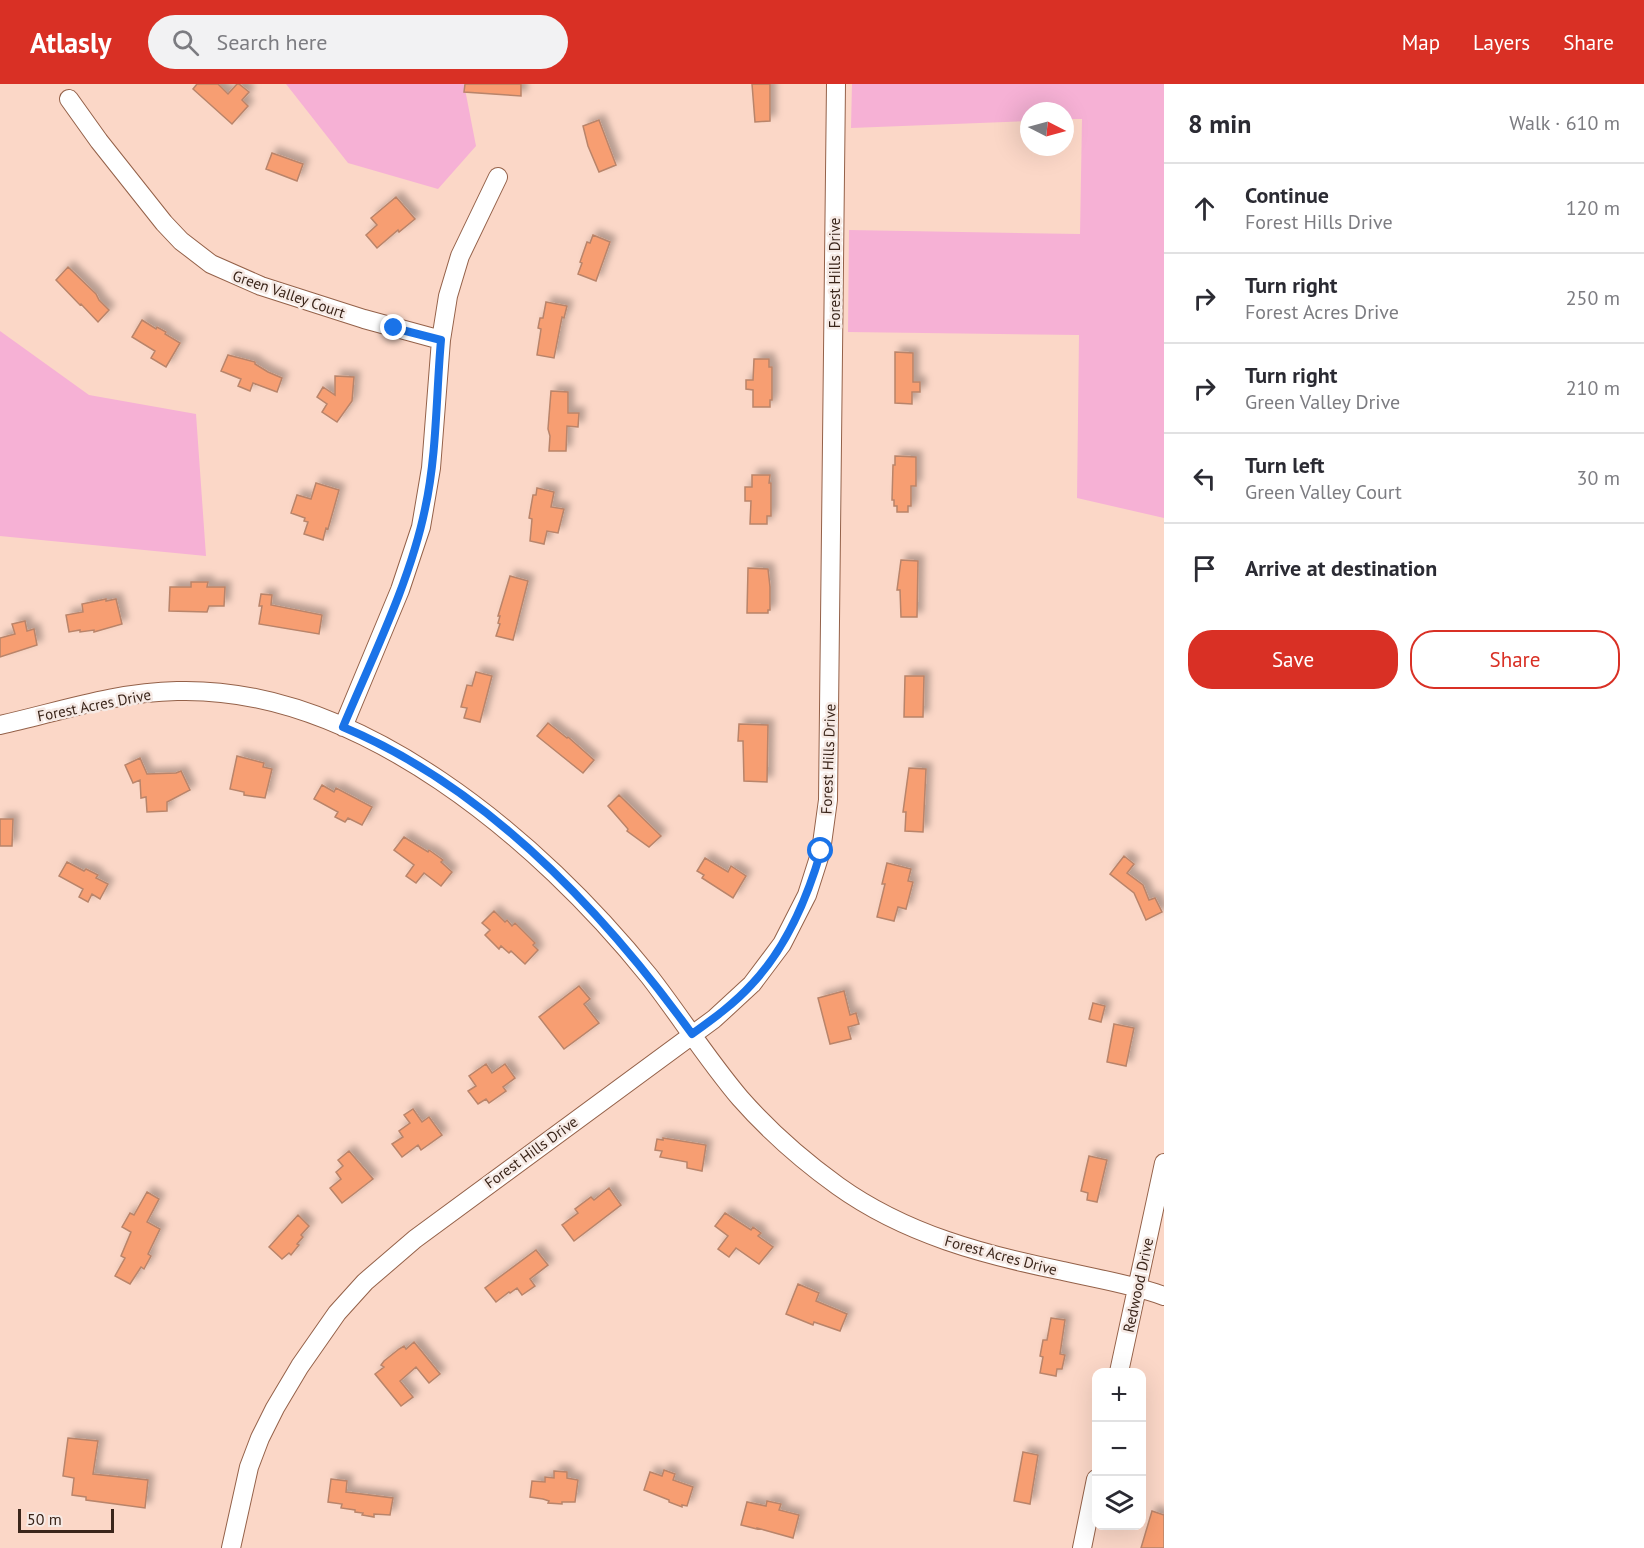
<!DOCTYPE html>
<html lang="en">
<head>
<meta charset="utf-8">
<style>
	body { margin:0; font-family:"PT Sans",sans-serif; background:#f2f2f3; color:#2b2b33 }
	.controls { position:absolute; right:18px; bottom:18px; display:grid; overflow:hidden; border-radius:12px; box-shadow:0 6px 24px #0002 }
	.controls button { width:54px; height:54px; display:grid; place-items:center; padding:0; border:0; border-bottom:2px solid #e1e1e2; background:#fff; color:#2b2b33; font:30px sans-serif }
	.compass { position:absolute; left:1020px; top:18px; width:54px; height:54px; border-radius:50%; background:#fff; box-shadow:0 6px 24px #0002; rotate:96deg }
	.scale { position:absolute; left:18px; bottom:15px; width:96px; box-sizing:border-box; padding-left:6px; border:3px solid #3a251a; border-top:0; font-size:16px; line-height:21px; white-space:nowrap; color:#3a251a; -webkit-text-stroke:4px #f6eae5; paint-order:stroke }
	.stop { position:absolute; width:18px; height:18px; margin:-14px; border:4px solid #1a73e8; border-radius:50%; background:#fff }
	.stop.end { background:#1a73e8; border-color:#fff; box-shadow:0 2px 6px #0008 }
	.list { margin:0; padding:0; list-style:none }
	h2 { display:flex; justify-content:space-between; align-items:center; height:78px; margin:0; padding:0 24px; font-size:26px }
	h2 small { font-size:20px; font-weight:400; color:#7c7c81 }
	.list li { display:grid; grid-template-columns:39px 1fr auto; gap:18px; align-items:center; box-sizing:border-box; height:90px; padding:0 24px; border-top:2px solid #e1e1e2 }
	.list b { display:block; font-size:22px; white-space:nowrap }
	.list p { margin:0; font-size:20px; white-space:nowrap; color:#7c7c81 }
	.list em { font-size:20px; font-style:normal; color:#7c7c81 }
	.actions { display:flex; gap:12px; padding:18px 24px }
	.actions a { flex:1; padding:14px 0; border:2px solid #d93025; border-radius:24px; text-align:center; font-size:21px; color:#d93025 }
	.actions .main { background:#d93025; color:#fff }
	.icon { flex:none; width:33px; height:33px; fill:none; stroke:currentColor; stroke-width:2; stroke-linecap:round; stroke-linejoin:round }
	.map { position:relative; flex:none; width:1164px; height:1464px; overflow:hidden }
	header { display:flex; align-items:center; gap:36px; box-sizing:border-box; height:84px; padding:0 30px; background:#d93025; color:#fff }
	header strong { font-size:28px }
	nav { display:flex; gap:33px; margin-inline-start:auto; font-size:21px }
	.search { width:420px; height:54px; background:#f2f2f3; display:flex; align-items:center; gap:15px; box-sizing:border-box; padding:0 21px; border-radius:33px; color:#7c7c81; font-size:22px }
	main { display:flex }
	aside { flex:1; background:#fff }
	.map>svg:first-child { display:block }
</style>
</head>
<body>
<header>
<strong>Atlasly</strong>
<div class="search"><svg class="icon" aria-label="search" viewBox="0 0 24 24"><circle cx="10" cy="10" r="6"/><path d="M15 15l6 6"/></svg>Search here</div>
<nav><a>Map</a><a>Layers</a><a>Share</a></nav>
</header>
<main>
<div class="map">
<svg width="1164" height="1464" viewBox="0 0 1164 1464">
	<defs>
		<filter id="shadow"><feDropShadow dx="5.5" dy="-5.5" stdDeviation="3" flood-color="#0004"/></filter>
	</defs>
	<rect width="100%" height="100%" fill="#fbd7c7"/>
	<path fill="#f6b1d5" d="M 286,0 L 464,0 L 476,62 L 438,105 L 348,79 Z
		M 852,0 L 1164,0 L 1164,434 L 1077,414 L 1079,251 L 848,248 L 849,146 L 1080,150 L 1082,35 L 1065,35 L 1065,27 L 1029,27 L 1029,37 L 851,44 Z
		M 0,247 L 89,311 L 196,330 L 206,472 L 0,452 Z"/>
	<path fill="#f79e72" stroke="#b9846a" stroke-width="1.5" filter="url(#shadow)" d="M 197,0 L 218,0 L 228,10 L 237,0 L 239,0 L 249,8 L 242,16 L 248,22 L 232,40 L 193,5 Z
		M 465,0 L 521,0 L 521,12 L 464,8 Z
		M 752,0 L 770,0 L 770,37 L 755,38 Z
		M 599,36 L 616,81 L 599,88 L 588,62 L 583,42 Z
		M 272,69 L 303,80 L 297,97 L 266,85 Z
		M 396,113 L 415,135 L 399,148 L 398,146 L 377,164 L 366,151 L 377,141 L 371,134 Z
		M 593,151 L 610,158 L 596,197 L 578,190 L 582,179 L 580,178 L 587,158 L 590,159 Z
		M 68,183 L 96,210 L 99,216 L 109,226 L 98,238 L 81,220 L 80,221 L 56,196 Z
		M 546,218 L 567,222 L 564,234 L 562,233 L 554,274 L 537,271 L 541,245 L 538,244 L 540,234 L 543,234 Z
		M 142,236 L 156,245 L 157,243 L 166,248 L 165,250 L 180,259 L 166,283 L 151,274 L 155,267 L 132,253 Z
		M 895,268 L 913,269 L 913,298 L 920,298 L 920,308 L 912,308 L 912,320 L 895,319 Z
		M 228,271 L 255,278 L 255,280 L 268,288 L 282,294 L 277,308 L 253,299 L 250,307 L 238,302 L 241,295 L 221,287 Z
		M 754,275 L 769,275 L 769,283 L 772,283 L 772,316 L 770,316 L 770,323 L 753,323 L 753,306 L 746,305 L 746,296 L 753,296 Z
		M 335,292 L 354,293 L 352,317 L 337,338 L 322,328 L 327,320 L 317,313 L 323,303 L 335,311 Z
		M 551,307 L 568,308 L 568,329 L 579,329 L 578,343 L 567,342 L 566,367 L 549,367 L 550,352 L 548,345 Z
		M 895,372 L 916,373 L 916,402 L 911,402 L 911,422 L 908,422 L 908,428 L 897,428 L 897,422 L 894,422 L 894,416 L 892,416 L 893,381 L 895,381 Z
		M 752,391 L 770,391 L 769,399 L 771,399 L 771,432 L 767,432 L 767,440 L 750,440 L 751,417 L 745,417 L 745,403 L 752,403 Z
		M 316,399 L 339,406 L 328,445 L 326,444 L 323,456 L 304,450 L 308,438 L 304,437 L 305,434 L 291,429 L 297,411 L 311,415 Z
		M 537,404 L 554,408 L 551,423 L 564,425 L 558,449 L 547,447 L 544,460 L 530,457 L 532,435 L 529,434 L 533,411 L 536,411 Z
		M 901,476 L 918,477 L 917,533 L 901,533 L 900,506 L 897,506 Z
		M 748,484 L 768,485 L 770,503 L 770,526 L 768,526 L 768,529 L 747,529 Z
		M 510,492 L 528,497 L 513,556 L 496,552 L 500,540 L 498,539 L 500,532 L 498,532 Z
		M 191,498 L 208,498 L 207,503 L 225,503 L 224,522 L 209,522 L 207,528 L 169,527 L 170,503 L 191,503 Z
		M 261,510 L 272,511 L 271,521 L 322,531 L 319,550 L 259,540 L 262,522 L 259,522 Z
		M 106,515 L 106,517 L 116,515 L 122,540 L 94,548 L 94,546 L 80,548 L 80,546 L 69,548 L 66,531 L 83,528 L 82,520 Z
		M 25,537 L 27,547 L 34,545 L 37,561 L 0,573 L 0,554 L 15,550 L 12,540 Z
		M 476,588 L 492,592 L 480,638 L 464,634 L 467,624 L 461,623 L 467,601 L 472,602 Z
		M 905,592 L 924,592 L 923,633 L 904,633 Z
		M 548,639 L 567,654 L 568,653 L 594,676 L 583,689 L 537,652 Z
		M 739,640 L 768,641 L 767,698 L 744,697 L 743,657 L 738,657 Z
		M 237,672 L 264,679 L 263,683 L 272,685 L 265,714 L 244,711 L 244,708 L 230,705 Z
		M 140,674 L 147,690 L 176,689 L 181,687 L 190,706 L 167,718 L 167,727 L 147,728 L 146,713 L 141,714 L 140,696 L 133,699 L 125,681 Z
		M 909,684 L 926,685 L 923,748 L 905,747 L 906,728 L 903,728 Z
		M 322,701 L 334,708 L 336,704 L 372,723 L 362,741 L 348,734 L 345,738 L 335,733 L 338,728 L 314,715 Z
		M 619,711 L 661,752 L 649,763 L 627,747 L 628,745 L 608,722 Z
		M 0,735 L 13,735 L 12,762 L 0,762 Z
		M 404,753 L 428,768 L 429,766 L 443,776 L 441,778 L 452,788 L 441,802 L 424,789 L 416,799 L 406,792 L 414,781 L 394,766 Z
		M 1124,772 L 1134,780 L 1127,789 L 1143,801 L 1149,816 L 1155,814 L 1162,828 L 1146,836 L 1134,809 L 1110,790 Z
		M 705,774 L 728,788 L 731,782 L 746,792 L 733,814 L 702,794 L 704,791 L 697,787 Z
		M 67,778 L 84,787 L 86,785 L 98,791 L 96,794 L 108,800 L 100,815 L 92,810 L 88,818 L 79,813 L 83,805 L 59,792 Z
		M 887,779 L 911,785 L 908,797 L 913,798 L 906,825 L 898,823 L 894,837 L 877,833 L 885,800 L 882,800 Z
		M 494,827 L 505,838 L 507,836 L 512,842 L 515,839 L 535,859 L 533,861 L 538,866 L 525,880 L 511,867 L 509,869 L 501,862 L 499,865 L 485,851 L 490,846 L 482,839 Z
		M 579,902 L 590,915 L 584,920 L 599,939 L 564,965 L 539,933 Z
		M 844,907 L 850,931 L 856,929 L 859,940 L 848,943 L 851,955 L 830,960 L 818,914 Z
		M 1093,919 L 1105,922 L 1101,938 L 1089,935 Z
		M 1114,940 L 1134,944 L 1126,982 L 1107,978 Z
		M 486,980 L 492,989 L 505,980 L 515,994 L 503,1003 L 506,1007 L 489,1019 L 486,1015 L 478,1020 L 468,1007 L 476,1002 L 469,992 Z
		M 413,1025 L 422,1038 L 429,1033 L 442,1051 L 421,1066 L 418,1061 L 402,1073 L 392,1060 L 403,1053 L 399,1047 L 410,1039 L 404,1031 Z
		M 663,1054 L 706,1061 L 702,1087 L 687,1084 L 687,1078 L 660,1073 L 662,1067 L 655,1066 L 657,1055 L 663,1056 Z
		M 349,1067 L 373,1095 L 342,1119 L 330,1104 L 341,1095 L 336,1088 L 343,1082 L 338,1076 Z
		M 1089,1072 L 1107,1076 L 1097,1118 L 1087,1116 L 1088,1109 L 1081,1107 Z
		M 609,1104 L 621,1121 L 574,1157 L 562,1141 L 578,1129 L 575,1125 L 591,1113 L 594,1116 Z
		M 147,1108 L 159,1115 L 147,1138 L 160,1145 L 148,1170 L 151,1172 L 144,1185 L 141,1183 L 130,1200 L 115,1192 L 125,1174 L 121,1172 L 131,1148 L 122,1143 L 130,1129 L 134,1131 Z
		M 725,1129 L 751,1146 L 753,1143 L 761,1149 L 758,1152 L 773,1163 L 759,1180 L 736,1164 L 729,1173 L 718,1165 L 728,1152 L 715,1142 Z
		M 298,1131 L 309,1142 L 301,1151 L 303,1153 L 297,1160 L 299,1161 L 291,1171 L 289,1169 L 282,1175 L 269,1163 Z
		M 536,1166 L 548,1181 L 530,1195 L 535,1202 L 522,1211 L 517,1204 L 510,1209 L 509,1208 L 496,1218 L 485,1204 Z
		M 798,1200 L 819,1209 L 816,1217 L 847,1230 L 840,1247 L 814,1238 L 813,1241 L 786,1230 Z
		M 1051,1234 L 1065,1236 L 1060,1270 L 1065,1271 L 1062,1285 L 1057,1285 L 1056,1292 L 1040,1289 L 1043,1273 L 1040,1272 L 1043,1256 L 1047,1256 Z
		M 414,1258 L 440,1290 L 429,1299 L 416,1283 L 400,1297 L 413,1313 L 401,1322 L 375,1290 L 384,1283 L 381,1281 L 384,1277 L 399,1265 L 404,1262 L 406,1265 Z
		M 68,1354 L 98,1357 L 93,1390 L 148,1396 L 145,1424 L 86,1416 L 86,1413 L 72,1411 L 74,1394 L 63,1392 Z
		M 1023,1368 L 1038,1371 L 1030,1420 L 1014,1417 Z
		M 664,1386 L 675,1390 L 673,1396 L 693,1403 L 687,1422 L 682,1421 L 682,1423 L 669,1418 L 669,1416 L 644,1406 L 650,1388 L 662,1392 Z
		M 554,1387 L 567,1388 L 567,1394 L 578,1396 L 575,1418 L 562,1418 L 562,1420 L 548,1419 L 549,1417 L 543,1415 L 530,1413 L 532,1397 L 545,1398 L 545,1393 L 554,1394 Z
		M 331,1395 L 347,1397 L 346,1408 L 393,1414 L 390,1431 L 374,1430 L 374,1433 L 362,1431 L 363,1429 L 355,1428 L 355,1426 L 341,1424 L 342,1420 L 328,1418 Z
		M 767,1417 L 781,1420 L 779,1426 L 799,1431 L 793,1454 L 757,1444 L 757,1445 L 741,1441 L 747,1418 L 766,1422 Z
		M 1152,1427 L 1164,1431 L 1164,1464 L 1141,1464 Z"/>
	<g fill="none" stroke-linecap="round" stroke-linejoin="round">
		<defs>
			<path id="minor" d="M 69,15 L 99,57 L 164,139 L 181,157 L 211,180 L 261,202 L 364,235 L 441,256
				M 0,641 C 58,628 116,608 177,607 C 360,602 540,757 649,892 C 680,932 707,975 740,1014 C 769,1047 802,1076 838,1102 C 905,1150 984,1171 1063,1187 C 1097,1195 1131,1200 1164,1212
				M 343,643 L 400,506 L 421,443 L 431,384 L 441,256 L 448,212 L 460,172 L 498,93
				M 1119,1288 L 1164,1079
				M 231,1464 L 249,1383 L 260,1354 L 275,1324 L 300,1282 L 337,1229 L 365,1198 L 415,1155 L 714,935 L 752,900 L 782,860 L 807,811 L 821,767 L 828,716 L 836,0
				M 1082,1464 L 1096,1395"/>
		</defs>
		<use href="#minor" stroke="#946149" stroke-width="20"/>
		<use href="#minor" stroke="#fff" stroke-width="18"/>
	</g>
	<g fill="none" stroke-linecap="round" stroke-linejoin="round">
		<path stroke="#1a73e8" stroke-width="8" d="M 394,244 L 441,256 C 436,312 437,370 425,425 C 410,498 372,574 343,643 C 486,703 603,827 692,950 C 713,935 735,919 752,900 C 787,863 807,815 821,767"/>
	</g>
	<g text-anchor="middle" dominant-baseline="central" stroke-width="5" stroke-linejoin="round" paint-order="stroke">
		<g font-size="15" fill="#3a251a" stroke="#f6eae5">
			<text transform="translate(834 189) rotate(-90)">Forest Hills Drive</text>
			<text transform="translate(289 210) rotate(19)">Green Valley Court</text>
			<text transform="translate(94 621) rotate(-11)">Forest Acres Drive</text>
			<text transform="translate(828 675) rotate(-88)">Forest Hills Drive</text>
			<text transform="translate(531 1068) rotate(-36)">Forest Hills Drive</text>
			<text transform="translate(1001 1171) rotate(15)">Forest Acres Drive</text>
			<text transform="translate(1138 1201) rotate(-78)">Redwood Drive</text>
		</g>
	</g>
</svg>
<div class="controls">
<button>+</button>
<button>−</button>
<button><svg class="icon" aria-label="layers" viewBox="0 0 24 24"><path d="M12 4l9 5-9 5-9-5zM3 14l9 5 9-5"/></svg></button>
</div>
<svg class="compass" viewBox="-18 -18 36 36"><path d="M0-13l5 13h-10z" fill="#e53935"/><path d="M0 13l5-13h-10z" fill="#7c7c81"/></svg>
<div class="scale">50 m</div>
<div class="stop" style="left:821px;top:767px"></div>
<div class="stop end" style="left:394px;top:244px"></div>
</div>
<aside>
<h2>8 min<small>Walk · 610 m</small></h2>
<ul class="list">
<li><svg class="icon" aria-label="ahead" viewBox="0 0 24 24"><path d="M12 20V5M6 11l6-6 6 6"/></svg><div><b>Continue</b><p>Forest Hills Drive</p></div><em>120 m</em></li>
<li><svg class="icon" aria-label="right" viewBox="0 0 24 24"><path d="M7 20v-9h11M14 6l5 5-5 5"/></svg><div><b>Turn right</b><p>Forest Acres Drive</p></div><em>250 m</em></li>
<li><svg class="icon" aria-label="right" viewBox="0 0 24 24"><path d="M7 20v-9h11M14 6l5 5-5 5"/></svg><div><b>Turn right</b><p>Green Valley Drive</p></div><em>210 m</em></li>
<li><svg class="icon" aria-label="left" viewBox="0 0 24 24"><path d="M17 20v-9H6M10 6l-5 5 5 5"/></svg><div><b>Turn left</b><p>Green Valley Court</p></div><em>30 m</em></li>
<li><svg class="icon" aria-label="arrive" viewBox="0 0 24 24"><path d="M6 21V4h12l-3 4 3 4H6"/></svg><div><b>Arrive at destination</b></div></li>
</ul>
<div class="actions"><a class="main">Save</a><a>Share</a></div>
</aside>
</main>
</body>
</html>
